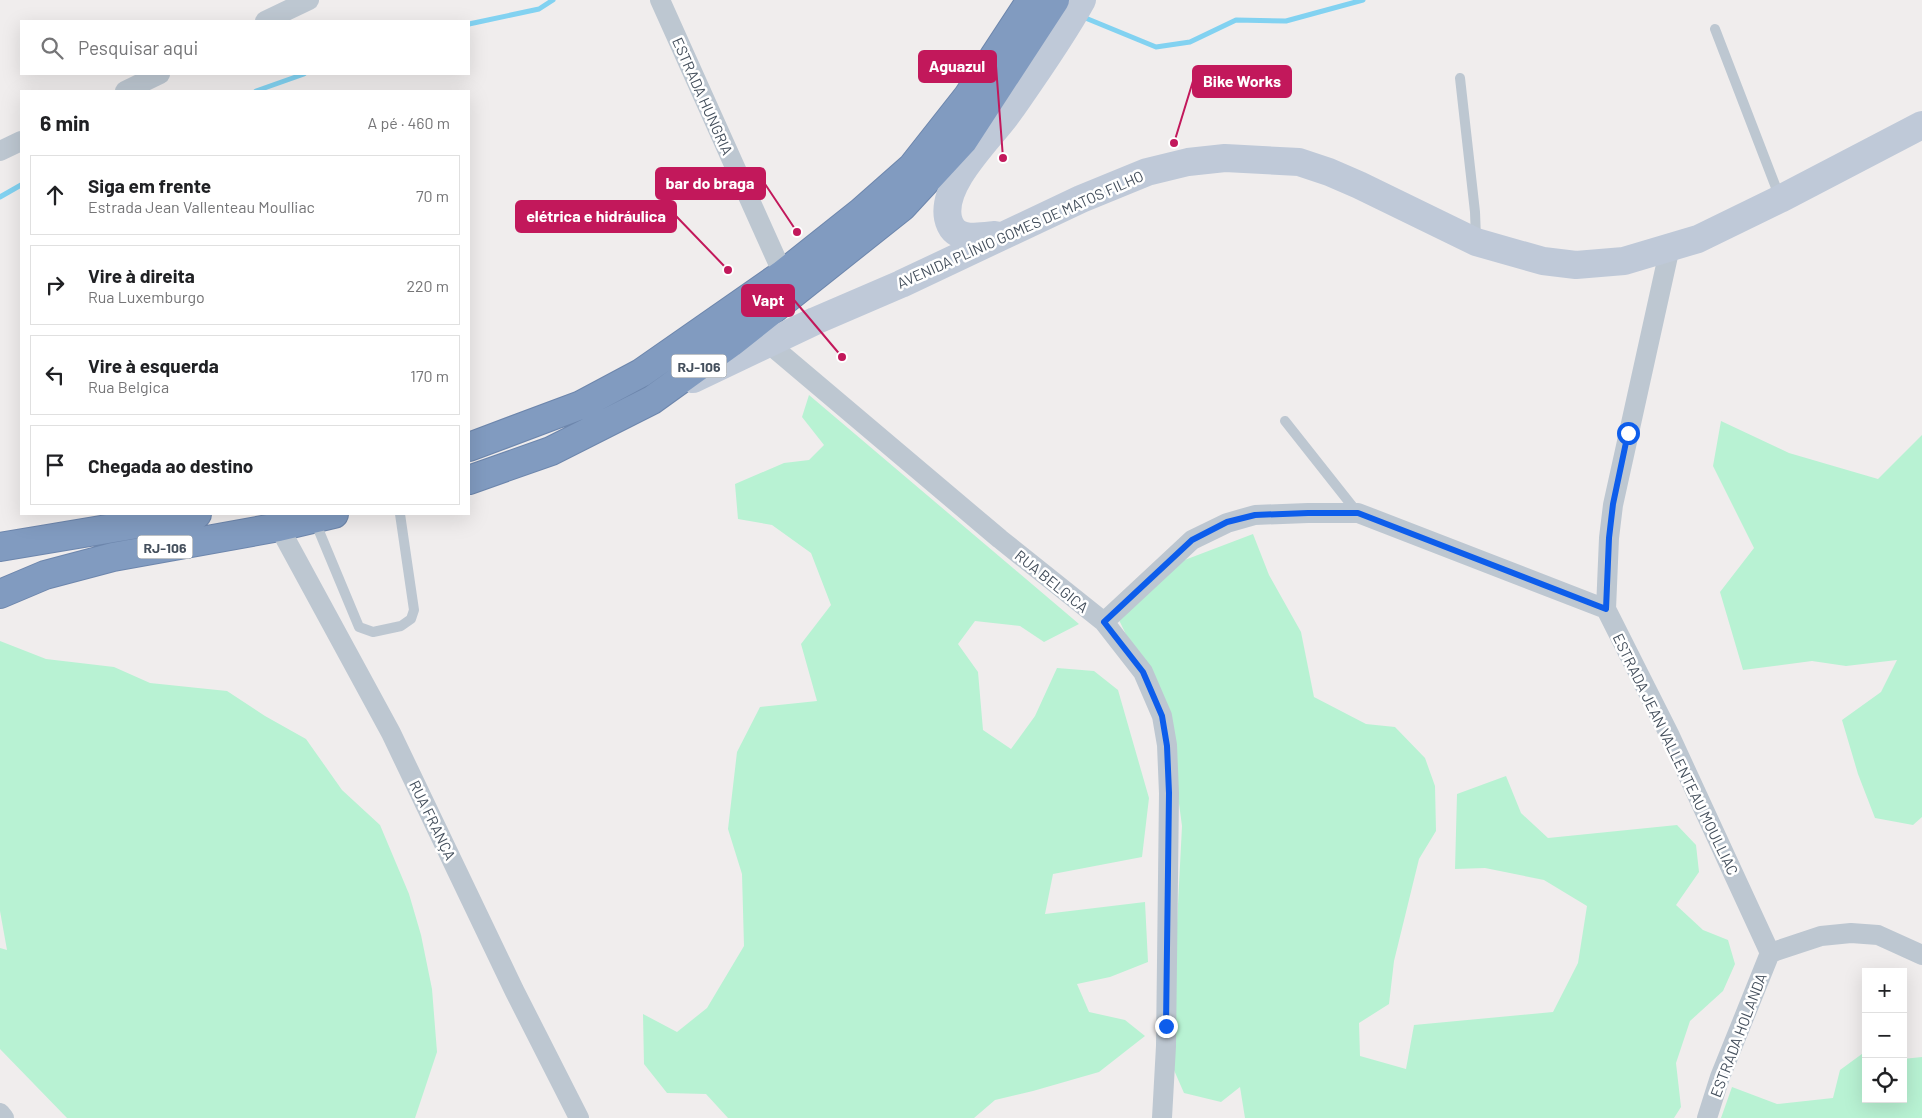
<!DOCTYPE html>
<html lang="pt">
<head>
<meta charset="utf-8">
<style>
	body { margin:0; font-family:Barlow,sans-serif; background:#f2f2f2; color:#202124 }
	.controls { position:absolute; right:15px; bottom:15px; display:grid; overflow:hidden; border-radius:0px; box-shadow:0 5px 20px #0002 }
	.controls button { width:45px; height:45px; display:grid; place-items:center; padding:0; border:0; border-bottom:1px solid #e0e0e0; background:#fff; color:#202124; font:25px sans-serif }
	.stop { position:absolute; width:15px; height:15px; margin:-11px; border:4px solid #0d5deb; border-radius:50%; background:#fff }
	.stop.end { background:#0d5deb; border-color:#fff; box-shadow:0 1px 5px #0008 }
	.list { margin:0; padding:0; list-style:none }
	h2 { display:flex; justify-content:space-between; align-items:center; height:65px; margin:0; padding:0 20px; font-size:21px }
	h2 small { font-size:16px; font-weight:400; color:#757577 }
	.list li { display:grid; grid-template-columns:32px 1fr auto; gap:15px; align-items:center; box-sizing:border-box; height:80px; margin:0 10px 10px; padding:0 10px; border:1px solid #e0e0e0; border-radius:0px }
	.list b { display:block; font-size:19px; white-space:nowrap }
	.list p { margin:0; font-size:16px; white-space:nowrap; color:#757577 }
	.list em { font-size:16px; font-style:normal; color:#757577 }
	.icon { flex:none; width:28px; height:28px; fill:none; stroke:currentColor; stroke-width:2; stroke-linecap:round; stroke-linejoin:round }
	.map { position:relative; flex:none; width:1922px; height:1118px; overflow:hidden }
	.search { position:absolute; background:#fff; box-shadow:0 5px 20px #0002; left:20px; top:20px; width:450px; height:55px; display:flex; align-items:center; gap:12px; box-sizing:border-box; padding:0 18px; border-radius:0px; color:#757577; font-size:19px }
	.panel { position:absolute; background:#fff; box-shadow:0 5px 20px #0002; left:20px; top:90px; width:450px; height:425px; border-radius:0px }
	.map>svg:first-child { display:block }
</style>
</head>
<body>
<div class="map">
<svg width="1922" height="1118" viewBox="0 0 1922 1118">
	<rect width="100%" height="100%" fill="#f0eded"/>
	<path fill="#b8f2d3" d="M 809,395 L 1079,624 L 1044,642 L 1020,626 L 975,621 L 958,644 L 978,672 L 983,730 L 1011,749 L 1035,716 L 1057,668 L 1094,671 L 1118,690 L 1149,798 L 1142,857 L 1053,874 L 1045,914 L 1145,902 L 1148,962 L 1110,977 L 1077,984 L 1089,1012 L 1125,1020 L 1145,1036 L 1099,1072 L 1033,1091 L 995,1100 L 974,1118 L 728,1118 L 706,1094 L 667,1093 L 644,1064 L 643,1014 L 677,1032 L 707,1008 L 744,946 L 742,874 L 728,829 L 737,752 L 760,707 L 817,701 L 801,644 L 831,605 L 811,553 L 772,525 L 738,519 L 735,484 L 784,463 L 809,460 L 824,445 L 802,417 Z
		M 1721,421 L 1789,453 L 1878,479 L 1922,435 L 1922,817 L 1913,825 L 1875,818 L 1858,774 L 1842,720 L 1881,692 L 1897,660 L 1846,666 L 1812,661 L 1743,670 L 1720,592 L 1754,548 L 1713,466 Z
		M 1253,534 L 1269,575 L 1301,632 L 1314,697 L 1366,724 L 1395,727 L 1425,758 L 1435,786 L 1436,831 L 1419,859 L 1394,961 L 1389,1004 L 1359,1023 L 1360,1056 L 1406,1069 L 1414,1025 L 1553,1012 L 1578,963 L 1587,906 L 1544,880 L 1485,868 L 1455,869 L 1457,794 L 1506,776 L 1521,813 L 1548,838 L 1677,825 L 1696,845 L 1699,872 L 1676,905 L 1703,930 L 1728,940 L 1735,964 L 1723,991 L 1690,1021 L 1676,1063 L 1681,1107 L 1674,1118 L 1245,1118 L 1240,1087 L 1221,1102 L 1184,1093 L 1170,1061 L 1182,826 L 1168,721 L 1119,620 L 1182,561 Z
		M 0,641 L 46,659 L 114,667 L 150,683 L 227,691 L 265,716 L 306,739 L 342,790 L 380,825 L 409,894 L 421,935 L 432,989 L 437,1052 L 415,1118 L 67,1118 L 0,1049 L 0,948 L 7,950 L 0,911 Z
		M 1866,1051 L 1866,1099 L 1903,1099 L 1903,1059 L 1922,1057 L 1922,1118 L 1721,1118 L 1732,1087 L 1777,1104 L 1833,1098 L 1840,1070 Z"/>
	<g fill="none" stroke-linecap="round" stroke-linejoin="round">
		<path stroke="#82d2f1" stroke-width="5" d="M 1083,17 L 1156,47 L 1190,42 L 1236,20 L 1286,21 L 1363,0
			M 469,24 L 539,9 L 553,0
			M 256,91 L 304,74
			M 0,197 L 21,185"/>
		<defs>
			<path id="highway" d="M 469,447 L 581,405 L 641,373 L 783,274 L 861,212 L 912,167 L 968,96 L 1031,0
				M 469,480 L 551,451 L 652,400 L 731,343 L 902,207 L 963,141 L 1055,0
				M 0,547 L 197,514
				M 0,594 L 45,575 L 113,557 L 279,527 L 334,514"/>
		</defs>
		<use href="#highway" stroke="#6d86ac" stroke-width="30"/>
		<path stroke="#bdc7d1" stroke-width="10" d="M 1715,29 L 1780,198
			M 1460,78 L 1475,212 L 1476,238
			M 1285,421 L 1357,512
			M 314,519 L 359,627 L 373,632 L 401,626 L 411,619 L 414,610 L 400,514"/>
		<path stroke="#bdc7d1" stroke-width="20" d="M 660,0 L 783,274
			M 265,21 L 309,0
			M 125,91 L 160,74
			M 0,151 L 21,141
			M 1670,247 L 1613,505 L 1609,538 L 1606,609 L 1669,734 L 1770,953 L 1821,936 L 1851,933 L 1878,935 L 1922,955
			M 768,343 L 1000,539 L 1104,622 L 1143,672 L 1162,716 L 1167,745 L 1169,793 L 1166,1046 L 1162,1118
			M 279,527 L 391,733 L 514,990 L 579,1118
			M 1104,622 L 1192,540 L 1227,523 L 1255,515 L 1308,513 L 1358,513 L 1606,609
			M 0,1113 L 4,1118
			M 1707,1118 L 1720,1077 L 1770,953"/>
		<path stroke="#bfc9d8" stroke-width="28" d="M 995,235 C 977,237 953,242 948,218 C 941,182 992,137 1011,109 C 1036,73 1061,38 1082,0
			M 693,379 L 815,321 L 901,284 L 1081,199 L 1147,172 L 1188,162 L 1225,158 L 1299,162 L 1329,172 L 1359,185 L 1476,242 L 1543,261 L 1576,265 L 1624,261 L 1698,239 L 1780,199 L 1922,125"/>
		<use href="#highway" stroke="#819bc0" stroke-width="28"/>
	</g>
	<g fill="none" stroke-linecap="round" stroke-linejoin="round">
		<path stroke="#0d5deb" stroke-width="6" d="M 1166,1026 L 1169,793 L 1167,746 L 1162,716 L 1143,672 L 1104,622 L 1192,540 L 1227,522 L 1255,515 L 1308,513 L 1358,513 L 1606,609 L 1609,538 L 1613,504 L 1628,433"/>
	</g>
	<g text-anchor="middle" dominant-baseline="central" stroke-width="5" stroke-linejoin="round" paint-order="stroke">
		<g fill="#fff" stroke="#7c848d" stroke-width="1">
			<rect x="671.5" y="354.5" width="55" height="23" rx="4"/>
			<rect x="137.5" y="535.5" width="55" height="23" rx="4"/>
		</g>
		<g font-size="14" font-weight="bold" fill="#444f5c">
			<text x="699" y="366">RJ-106</text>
			<text x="165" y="547">RJ-106</text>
		</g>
		<g font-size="15" fill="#444f5c" stroke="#fff">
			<text transform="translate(703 96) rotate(66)">ESTRADA HUNGRIA</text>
			<text transform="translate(1020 229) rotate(-24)">AVENIDA PLÍNIO GOMES DE MATOS FILHO</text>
			<text transform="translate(1052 581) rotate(39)">RUA BELGICA</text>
			<text transform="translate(1676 754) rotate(64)">ESTRADA JEAN VALLENTEAU MOULLIAC</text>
			<text transform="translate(433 820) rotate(64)">RUA FRANÇA</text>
			<text transform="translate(1738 1035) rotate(-69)">ESTRADA HOLANDA</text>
		</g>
	</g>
	<path fill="none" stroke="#c2185b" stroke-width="2" d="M1003 158L996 66M1174 143L1193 81M797 232L765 184M728 270L676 216M842 357L794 300"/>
	<g fill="#c2185b" stroke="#fff" stroke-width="2">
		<circle cx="1003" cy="158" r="5"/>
		<circle cx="1174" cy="143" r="5"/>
		<circle cx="797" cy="232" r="5"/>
		<circle cx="728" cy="270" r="5"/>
		<circle cx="842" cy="357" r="5"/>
	</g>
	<g fill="#c2185b" stroke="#c2185b" stroke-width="2">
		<rect x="919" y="51" width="77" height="31" rx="5"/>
		<rect x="1193" y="66" width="98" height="31" rx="5"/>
		<rect x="656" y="168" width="109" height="31" rx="5"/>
		<rect x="516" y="201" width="160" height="31" rx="5"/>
		<rect x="742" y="285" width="52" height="31" rx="5"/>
	</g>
	<g font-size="16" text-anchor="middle" font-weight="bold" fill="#fff">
		<text x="957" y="72">Aguazul</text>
		<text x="1242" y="87">Bike Works</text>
		<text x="710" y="189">bar do braga</text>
		<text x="596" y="222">elétrica e hidráulica</text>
		<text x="768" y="306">Vapt</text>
	</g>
</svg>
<div class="controls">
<button>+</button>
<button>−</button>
<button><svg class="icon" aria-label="locate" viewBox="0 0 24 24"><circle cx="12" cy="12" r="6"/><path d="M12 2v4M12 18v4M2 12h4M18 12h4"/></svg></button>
</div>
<div class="stop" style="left:1628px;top:433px"></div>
<div class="stop end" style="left:1166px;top:1026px"></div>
<div class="search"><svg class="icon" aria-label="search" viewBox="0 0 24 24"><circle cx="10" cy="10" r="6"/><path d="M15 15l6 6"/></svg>Pesquisar aqui</div>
<section class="panel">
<h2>6 min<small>A pé · 460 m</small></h2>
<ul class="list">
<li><svg class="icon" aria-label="ahead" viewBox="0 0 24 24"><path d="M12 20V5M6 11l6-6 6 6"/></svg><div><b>Siga em frente</b><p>Estrada Jean Vallenteau Moulliac</p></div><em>70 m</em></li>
<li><svg class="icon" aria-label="right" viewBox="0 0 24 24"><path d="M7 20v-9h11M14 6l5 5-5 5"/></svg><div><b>Vire à direita</b><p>Rua Luxemburgo</p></div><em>220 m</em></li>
<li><svg class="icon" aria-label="left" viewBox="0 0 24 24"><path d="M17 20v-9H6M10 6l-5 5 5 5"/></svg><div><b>Vire à esquerda</b><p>Rua Belgica</p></div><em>170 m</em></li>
<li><svg class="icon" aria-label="arrive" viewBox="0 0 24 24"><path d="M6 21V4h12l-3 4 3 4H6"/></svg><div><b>Chegada ao destino</b></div></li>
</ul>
</section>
</div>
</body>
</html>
